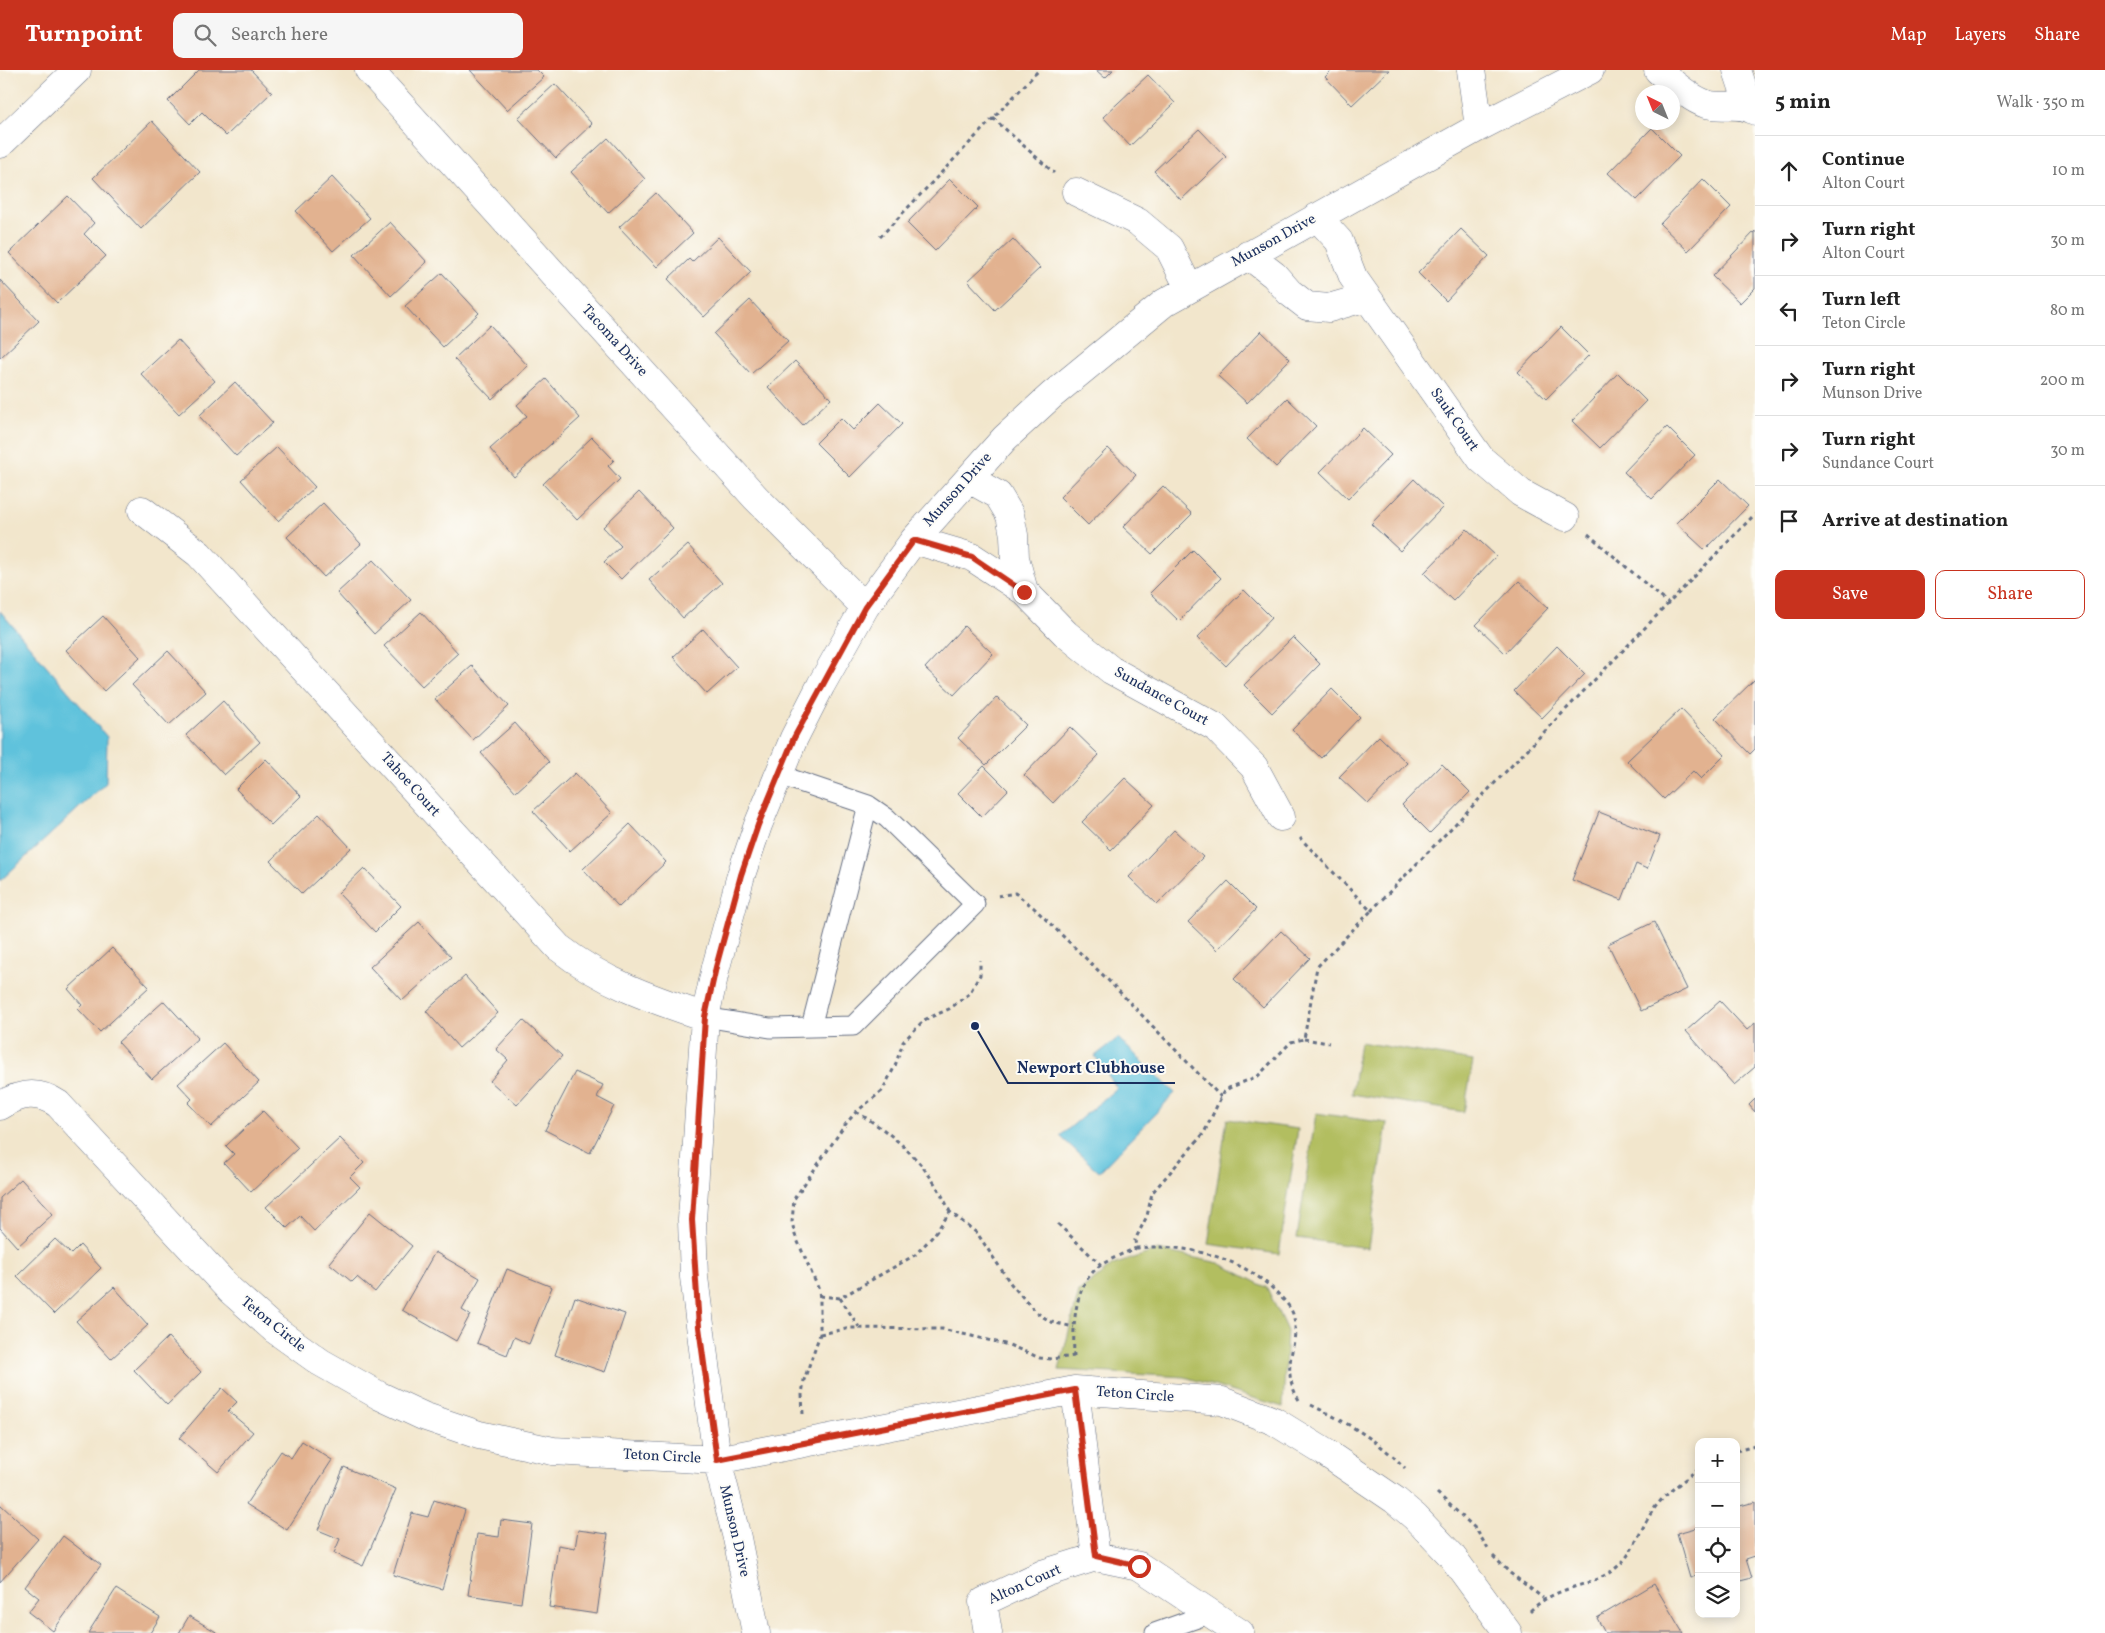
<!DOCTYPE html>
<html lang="en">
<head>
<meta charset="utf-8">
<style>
	body { margin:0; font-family:Vollkorn,serif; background:#f6f6f6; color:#222 }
	.controls { position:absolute; right:15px; bottom:15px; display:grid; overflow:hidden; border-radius:10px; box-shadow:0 2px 12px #0003 }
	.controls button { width:45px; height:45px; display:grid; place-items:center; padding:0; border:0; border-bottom:1px solid #e0e0e0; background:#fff; color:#222; font:25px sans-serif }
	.compass { position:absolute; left:1635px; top:15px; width:45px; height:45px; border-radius:50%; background:#fff; box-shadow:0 2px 12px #0003; rotate:317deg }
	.stop { position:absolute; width:15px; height:15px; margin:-11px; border:4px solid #c8321e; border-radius:50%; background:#fff }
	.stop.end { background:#c8321e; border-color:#fff; box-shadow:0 1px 5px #0008 }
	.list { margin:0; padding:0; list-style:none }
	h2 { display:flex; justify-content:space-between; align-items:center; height:65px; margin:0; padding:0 20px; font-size:21px }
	h2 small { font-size:16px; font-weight:400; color:#767676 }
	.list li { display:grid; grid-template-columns:32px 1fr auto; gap:15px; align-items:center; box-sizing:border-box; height:70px; padding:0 20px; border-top:1px solid #e0e0e0 }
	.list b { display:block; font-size:19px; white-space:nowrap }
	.list p { margin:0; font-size:16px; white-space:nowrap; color:#767676 }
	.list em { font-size:16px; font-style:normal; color:#767676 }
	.actions { display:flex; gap:10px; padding:15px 20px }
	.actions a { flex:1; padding:11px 0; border:1px solid #c8321e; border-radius:10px; text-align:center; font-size:18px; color:#c8321e }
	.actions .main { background:#c8321e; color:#fff }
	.icon { flex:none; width:28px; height:28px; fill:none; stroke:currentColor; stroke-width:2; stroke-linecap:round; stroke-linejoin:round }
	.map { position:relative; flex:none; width:1755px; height:1563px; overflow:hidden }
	header { display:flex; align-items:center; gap:30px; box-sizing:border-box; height:70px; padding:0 25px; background:#c8321e; color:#fff }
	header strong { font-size:24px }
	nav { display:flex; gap:28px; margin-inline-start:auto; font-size:18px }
	.search { width:350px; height:45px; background:#f6f6f6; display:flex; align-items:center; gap:12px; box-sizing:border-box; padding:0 18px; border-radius:10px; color:#767676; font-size:19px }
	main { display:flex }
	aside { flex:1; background:#fff }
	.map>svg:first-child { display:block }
</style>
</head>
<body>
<header>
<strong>Turnpoint</strong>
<div class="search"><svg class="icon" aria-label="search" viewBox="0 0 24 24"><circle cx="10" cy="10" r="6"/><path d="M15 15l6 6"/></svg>Search here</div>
<nav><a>Map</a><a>Layers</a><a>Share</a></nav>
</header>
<main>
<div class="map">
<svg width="1755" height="1563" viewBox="0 0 1755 1563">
	<rect width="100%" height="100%" fill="#fdfcf7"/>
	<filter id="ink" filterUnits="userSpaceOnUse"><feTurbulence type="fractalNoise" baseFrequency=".02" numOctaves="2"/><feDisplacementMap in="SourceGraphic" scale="10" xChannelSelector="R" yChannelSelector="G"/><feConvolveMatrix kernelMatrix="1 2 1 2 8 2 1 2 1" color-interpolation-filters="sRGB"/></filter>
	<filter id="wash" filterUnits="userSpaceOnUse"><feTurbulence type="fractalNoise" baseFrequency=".0096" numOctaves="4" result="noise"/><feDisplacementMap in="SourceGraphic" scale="20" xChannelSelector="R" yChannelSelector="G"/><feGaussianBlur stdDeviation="1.12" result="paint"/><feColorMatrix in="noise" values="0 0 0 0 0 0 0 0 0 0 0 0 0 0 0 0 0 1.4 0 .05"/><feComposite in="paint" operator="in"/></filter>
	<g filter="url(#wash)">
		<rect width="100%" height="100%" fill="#f2e6cc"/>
		<path fill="#b2be60" stroke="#66765f" d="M 1360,972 L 1473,991 L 1464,1042 L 1352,1024 Z
			M 1316,1043 L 1387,1053 L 1368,1178 L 1297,1168 Z
			M 1227,1049 L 1298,1059 L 1279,1184 L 1208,1174 Z
			M 1158,1180 L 1219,1193 L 1267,1218 L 1287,1261 L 1283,1337 L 1185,1307 L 1059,1300 L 1079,1222 L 1113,1195 Z"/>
		<path fill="#5ec2dc" stroke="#3c789d" d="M 0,541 L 107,667 L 106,713 L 0,811 Z
			M 1118,968 L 1175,1023 L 1099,1102 L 1060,1066 L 1117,1018 L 1095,986 Z"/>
		<g id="blocks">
			<path fill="#e2b290" d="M 199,0 L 251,0 L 272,22 L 226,66 L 202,42 L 190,54 L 168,31 Z
				M 470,0 L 537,0 L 544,7 L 507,40 Z
				M 1096,0 L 1113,0 L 1105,8 Z
				M 1332,0 L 1389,0 L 1352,35 L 1325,7 Z
				M 1148,5 L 1175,33 L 1130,76 L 1103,47 Z
				M 555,14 L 592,54 L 556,88 L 518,48 Z
				M 152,51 L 200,102 L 141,159 L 93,108 Z
				M 1652,58 L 1680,86 L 1637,130 L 1608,103 Z
				M 1199,59 L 1226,87 L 1181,130 L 1154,101 Z
				M 608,68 L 645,109 L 608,143 L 571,102 Z
				M 332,107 L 370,148 L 333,181 L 296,141 Z
				M 950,109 L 978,137 L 935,181 L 907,153 Z
				M 1703,109 L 1731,137 L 1688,181 L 1660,154 Z
				M 656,123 L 693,163 L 657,197 L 619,157 Z
				M 68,126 L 94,153 L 84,164 L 106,186 L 57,233 L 9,183 Z
				M 390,152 L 427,192 L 391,226 L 354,185 Z
				M 1461,159 L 1489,186 L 1446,231 L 1418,203 Z
				M 1755,161 L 1755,218 L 1740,233 L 1712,206 Z
				M 718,167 L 751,202 L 704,247 L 668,209 L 689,189 L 692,192 Z
				M 1013,169 L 1040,198 L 995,240 L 968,211 Z
				M 442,203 L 479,243 L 443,277 L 405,236 Z
				M 0,210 L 39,251 L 0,288 Z
				M 750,230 L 788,271 L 751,304 L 714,264 Z
				M 490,255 L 528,296 L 492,329 L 454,289 Z
				M 1561,257 L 1589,285 L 1546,329 L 1518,302 Z
				M 1261,261 L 1290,289 L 1247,333 L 1218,306 Z
				M 178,270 L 215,311 L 179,344 L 141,304 Z
				M 795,291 L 831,329 L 803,355 L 768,317 Z
				M 1618,303 L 1646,331 L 1600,378 L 1572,351 Z
				M 546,309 L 580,348 L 514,407 L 490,379 L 527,346 L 517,335 Z
				M 235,312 L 273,353 L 236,386 L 199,346 Z
				M 1287,328 L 1316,356 L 1276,397 L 1247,369 Z
				M 880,333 L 902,354 L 850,407 L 816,373 L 841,348 L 853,360 Z
				M 1667,357 L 1695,385 L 1652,429 L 1624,402 Z
				M 1363,358 L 1391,385 L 1348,429 L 1320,402 Z
				M 592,367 L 614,390 L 608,396 L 620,409 L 577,450 L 543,414 Z
				M 277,377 L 315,417 L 278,451 L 241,410 Z
				M 1108,378 L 1136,405 L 1088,455 L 1060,427 Z
				M 1414,409 L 1443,437 L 1400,481 L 1371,454 Z
				M 1720,409 L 1748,436 L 1705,480 L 1676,453 Z
				M 1163,416 L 1192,444 L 1152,484 L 1123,457 Z
				M 639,422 L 673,458 L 621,509 L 604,492 L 621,476 L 603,457 Z
				M 323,433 L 361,474 L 324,507 L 287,467 Z
				M 1467,459 L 1496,486 L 1453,531 L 1424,503 Z
				M 688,475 L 722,513 L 683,548 L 649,510 Z
				M 1193,480 L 1221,508 L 1179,551 L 1150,523 Z
				M 373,490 L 411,530 L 374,564 L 337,523 Z
				M 1519,511 L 1548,538 L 1505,583 L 1476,555 Z
				M 1244,520 L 1272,548 L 1226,596 L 1197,568 Z
				M 421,542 L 458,583 L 422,616 L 384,576 Z
				M 103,546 L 140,587 L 104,621 L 66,580 Z
				M 964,556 L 993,584 L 954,625 L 925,598 Z
				M 703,559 L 737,597 L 707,624 L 673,587 Z
				M 1293,567 L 1320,594 L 1272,643 L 1244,615 Z
				M 1557,576 L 1585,604 L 1542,648 L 1514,621 Z
				M 168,581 L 206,622 L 169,655 L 132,615 Z
				M 472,596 L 509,636 L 473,670 L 435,629 Z
				M 1755,609 L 1755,679 L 1750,684 L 1715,648 Z
				M 1332,619 L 1360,647 L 1321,688 L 1292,660 Z
				M 997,627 L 1026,655 L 986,695 L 958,668 Z
				M 223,631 L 260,672 L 224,705 L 186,665 Z
				M 1681,639 L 1725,685 L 1701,709 L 1693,701 L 1664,729 L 1627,691 Z
				M 515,653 L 549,692 L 516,722 L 481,683 Z
				M 1070,657 L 1099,685 L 1053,733 L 1024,705 Z
				M 1379,666 L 1407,693 L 1368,734 L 1339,707 Z
				M 266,689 L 301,726 L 271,755 L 236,719 Z
				M 1442,694 L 1470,722 L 1430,763 L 1402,735 Z
				M 984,696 L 1008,720 L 982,747 L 958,723 Z
				M 575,703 L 612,743 L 570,781 L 533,741 Z
				M 1125,708 L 1154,735 L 1111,780 L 1082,752 Z
				M 1599,742 L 1660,766 L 1647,799 L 1636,794 L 1622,830 L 1572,810 Z
				M 319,744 L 351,778 L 302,824 L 270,791 Z
				M 630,754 L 666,792 L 619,837 L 583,799 Z
				M 1174,760 L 1203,787 L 1157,834 L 1129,807 Z
				M 364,798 L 401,836 L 375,862 L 338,823 Z
				M 1228,811 L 1256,839 L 1217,880 L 1188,852 Z
				M 419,852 L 451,887 L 402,931 L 370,897 Z
				M 1654,852 L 1687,919 L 1641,941 L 1608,874 Z
				M 1281,861 L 1310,888 L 1263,937 L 1234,909 Z
				M 112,878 L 149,917 L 100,962 L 78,939 L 82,935 L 68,919 Z
				M 465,906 L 498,943 L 459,978 L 426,941 Z
				M 164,931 L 198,968 L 152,1009 L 118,972 Z
				M 1720,931 L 1747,960 L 1755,953 L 1755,997 L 1734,1015 L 1686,961 Z
				M 523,950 L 562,986 L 517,1035 L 490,1011 L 508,990 L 496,979 Z
				M 223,973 L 259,1012 L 211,1057 L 188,1033 L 192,1029 L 178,1014 Z
				M 575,1002 L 603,1015 L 597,1027 L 614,1036 L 590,1083 L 545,1060 Z
				M 1755,1029 L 1755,1042 L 1749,1035 Z
				M 263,1041 L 298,1078 L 251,1122 L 224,1093 L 234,1084 L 226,1076 Z
				M 340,1068 L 364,1093 L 350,1107 L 360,1117 L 314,1161 L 300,1146 L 287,1158 L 266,1137 Z
				M 21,1109 L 53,1144 L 17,1177 L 0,1158 L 0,1128 Z
				M 370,1142 L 412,1176 L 375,1222 L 357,1207 L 352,1212 L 329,1193 Z
				M 55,1169 L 71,1184 L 80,1175 L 101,1198 L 54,1244 L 17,1206 Z
				M 435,1182 L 480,1208 L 462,1240 L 470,1245 L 456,1271 L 402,1240 Z
				M 507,1199 L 552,1217 L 529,1274 L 514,1267 L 507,1285 L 477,1273 Z
				M 114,1217 L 148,1255 L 111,1289 L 76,1251 Z
				M 575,1227 L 625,1244 L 605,1302 L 555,1285 Z
				M 168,1267 L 201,1302 L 167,1335 L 134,1300 Z
				M 222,1318 L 237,1332 L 228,1341 L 253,1362 L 218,1402 L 179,1368 Z
				M 302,1371 L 332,1390 L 287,1460 L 246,1434 L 281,1381 L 291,1388 Z
				M 344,1397 L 396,1419 L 363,1496 L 334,1483 L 340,1469 L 318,1460 Z
				M 434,1430 L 465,1440 L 442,1519 L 393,1505 L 412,1443 L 428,1447 Z
				M 1755,1432 L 1755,1486 L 1746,1489 L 1752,1508 L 1736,1512 L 1736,1437 Z
				M 1,1435 L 38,1469 L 0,1512 L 0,1436 Z
				M 501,1450 L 532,1454 L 521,1533 L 468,1525 L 477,1464 L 499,1467 Z
				M 1699,1457 L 1699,1513 L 1698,1513 L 1696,1506 L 1690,1508 L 1677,1463 Z
				M 578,1460 L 608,1464 L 597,1544 L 549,1537 L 558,1475 L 575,1478 Z
				M 63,1466 L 101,1495 L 53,1561 L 28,1542 L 39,1528 L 25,1517 Z
				M 1654,1514 L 1683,1563 L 1605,1563 L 1597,1548 Z
				M 116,1519 L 160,1547 L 150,1563 L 88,1563 Z
				M 189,1546 L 218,1563 L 179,1563 Z"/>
		</g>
	</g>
	<g filter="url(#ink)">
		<use href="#blocks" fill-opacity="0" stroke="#666f84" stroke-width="1"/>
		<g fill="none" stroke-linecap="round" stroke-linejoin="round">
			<defs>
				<path id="service" d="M 705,947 L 770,958 L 853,956 L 975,834 L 887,748 L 868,735 L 779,705
					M 811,957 L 868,735
					M 1155,1563 L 1211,1543"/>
				<path id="minor" d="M 369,0 L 756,428 L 865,537
					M 1471,0 L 1479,57
					M 1658,0 C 1671,12 1689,28 1706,34 C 1722,39 1740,31 1755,41
					M 1737,0 L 1749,36
					M 0,74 L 77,0
					M 1076,122 L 1138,152 L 1169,178 L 1189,218
					M 1317,147 L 1339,171 L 1353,207 L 1481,389 L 1521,423 L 1565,447
					M 1248,185 L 1274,205 L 1289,222 L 1307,236 L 1329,238 L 1367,227
					M 969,409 L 998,425 L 1010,445 L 1014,465 L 1015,488 L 1024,521
					M 142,440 L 199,484 L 558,877 C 602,912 652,929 705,947
					M 914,470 L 972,487 L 1024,521 L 1066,564 L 1111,600 L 1215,657 L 1254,697 L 1281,747
					M 0,1036 C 20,1023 38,1020 58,1034 L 230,1220 L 274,1259 L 320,1292 L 380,1326 L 423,1346 L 479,1365 L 553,1381 L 717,1390 L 1075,1320 L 1222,1331 L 1274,1351 L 1326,1383 L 1395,1430 L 1415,1447 L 1451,1485 L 1508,1563
					M 1075,1320 L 1096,1487
					M 756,1563 L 737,1468 L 717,1390 L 694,1207 L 692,1150 L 705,947 L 716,897 L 741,805 L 758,755 L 794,668 L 821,615 L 865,537 L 914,470 L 1005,368 L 1052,325 L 1164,233 L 1479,57 L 1590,0
					M 988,1563 L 983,1532 L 1045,1503 L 1096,1487 L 1139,1496 L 1240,1563"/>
			</defs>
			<use href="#service" stroke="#666f84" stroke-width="21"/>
			<use href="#minor" stroke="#666f84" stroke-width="29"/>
			<path stroke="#666f84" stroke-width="3" stroke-dasharray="4 4" stroke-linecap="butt" d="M 993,48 L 1054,103
				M 880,167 L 1039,0
				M 1588,464 L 1669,534
				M 998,826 L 1015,823 L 1033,837 L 1107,909 L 1221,1027
				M 1371,841 L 1755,444
				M 1304,969 L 1329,973
				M 856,1042 C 897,1065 931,1098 950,1142
				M 1058,1154 L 1101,1195
				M 820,1226 L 840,1228 L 915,1185 L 934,1165 L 950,1142 L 977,1163 L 1011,1214 L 1036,1242 L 1051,1252 L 1074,1257
				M 840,1228 L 859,1257
				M 820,1264 L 851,1258 L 942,1259 L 1009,1275 L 1040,1288 L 1052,1289 L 1074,1286
				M 1074,1287 C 1073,1256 1073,1214 1101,1195 C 1112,1188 1125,1183 1136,1178
				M 1299,1330 C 1278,1295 1300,1278 1294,1248 C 1293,1240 1286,1232 1280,1226 C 1246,1188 1186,1173 1136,1178 L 1135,1170 L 1147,1146 L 1152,1123 L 1204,1063 L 1223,1023 L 1229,1018 L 1258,1006 L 1291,972 L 1304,969 L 1317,897 L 1371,841 L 1300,768
				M 1311,1335 C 1346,1352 1378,1370 1405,1398
				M 803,1344 L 802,1325 L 804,1310 L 820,1264 L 820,1230 L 819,1220 L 795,1165 L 792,1152 L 794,1129 L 845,1055 L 856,1042 L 882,1021 L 895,996 L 903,972 L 924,950 L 949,939 L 969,924 L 980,905 L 980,890
				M 1736,1381 L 1755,1376
				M 1437,1423 L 1476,1459 L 1488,1479
				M 1493,1486 L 1510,1503 L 1543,1528
				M 1530,1541 C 1559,1513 1591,1519 1617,1497 C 1635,1482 1640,1458 1654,1439 C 1665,1423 1684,1411 1699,1398"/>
			<use href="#service" stroke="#fff" stroke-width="19"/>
			<use href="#minor" stroke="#fff" stroke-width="28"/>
		</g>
	</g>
	<g fill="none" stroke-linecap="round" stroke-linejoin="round" filter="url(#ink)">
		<path stroke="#c8321e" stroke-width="6" d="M 1024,522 L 972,487 L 914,470 L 865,537 L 794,668 L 758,755 L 741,805 L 716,897 L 705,947 L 692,1150 L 699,1257 L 717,1390 L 1075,1320 L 1096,1486 L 1139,1496"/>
	</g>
	<g text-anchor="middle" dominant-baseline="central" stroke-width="4" stroke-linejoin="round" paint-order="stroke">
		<g font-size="15" fill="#1b2f5e" stroke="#fdfcf7">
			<text transform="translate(1274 171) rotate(-29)">Munson Drive</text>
			<text transform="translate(614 271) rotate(48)">Tacoma Drive</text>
			<text transform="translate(1454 350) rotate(55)">Sauk Court</text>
			<text transform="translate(958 420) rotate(-48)">Munson Drive</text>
			<text transform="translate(1161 627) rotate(29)">Sundance Court</text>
			<text transform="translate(410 715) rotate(48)">Tahoe Court</text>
			<text transform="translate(273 1255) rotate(39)">Teton Circle</text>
			<text transform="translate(1135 1325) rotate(4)">Teton Circle</text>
			<text transform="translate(662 1387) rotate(3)">Teton Circle</text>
			<text transform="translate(734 1461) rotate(77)">Munson Drive</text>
			<text transform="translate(1025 1515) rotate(-24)">Alton Court</text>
		</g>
	</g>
	<path fill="none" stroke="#1b2f5e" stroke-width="2" d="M975 956L1008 1013H1175"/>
	<circle fill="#1b2f5e" stroke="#fdfcf7" stroke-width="2" cx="975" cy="956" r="5"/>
	<g font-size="16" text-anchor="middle" font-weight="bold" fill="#1b2f5e" stroke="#fdfcf7" stroke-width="4" stroke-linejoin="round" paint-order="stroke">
		<text x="1091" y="1003">Newport Clubhouse</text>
	</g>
</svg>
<div class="controls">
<button>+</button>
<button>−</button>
<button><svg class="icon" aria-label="locate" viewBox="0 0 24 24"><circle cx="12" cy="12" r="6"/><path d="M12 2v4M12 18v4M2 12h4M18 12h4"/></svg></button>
<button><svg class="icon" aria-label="layers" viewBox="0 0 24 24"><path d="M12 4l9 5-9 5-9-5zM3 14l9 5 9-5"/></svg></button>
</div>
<svg class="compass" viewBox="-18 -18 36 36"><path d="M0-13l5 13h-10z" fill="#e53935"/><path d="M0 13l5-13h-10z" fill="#767676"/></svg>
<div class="stop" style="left:1139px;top:1496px"></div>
<div class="stop end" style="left:1024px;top:522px"></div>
</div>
<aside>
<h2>5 min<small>Walk · 350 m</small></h2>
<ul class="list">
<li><svg class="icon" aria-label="ahead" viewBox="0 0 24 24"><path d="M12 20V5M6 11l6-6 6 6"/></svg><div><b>Continue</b><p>Alton Court</p></div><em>10 m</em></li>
<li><svg class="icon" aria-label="right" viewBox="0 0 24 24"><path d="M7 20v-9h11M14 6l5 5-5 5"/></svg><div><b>Turn right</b><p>Alton Court</p></div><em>30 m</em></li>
<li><svg class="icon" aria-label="left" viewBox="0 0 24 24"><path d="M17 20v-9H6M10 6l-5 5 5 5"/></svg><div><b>Turn left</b><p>Teton Circle</p></div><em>80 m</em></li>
<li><svg class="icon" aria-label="right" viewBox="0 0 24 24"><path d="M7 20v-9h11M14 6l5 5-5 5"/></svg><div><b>Turn right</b><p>Munson Drive</p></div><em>200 m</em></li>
<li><svg class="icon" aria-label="right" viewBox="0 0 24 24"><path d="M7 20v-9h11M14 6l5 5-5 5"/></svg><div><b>Turn right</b><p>Sundance Court</p></div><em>30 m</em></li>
<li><svg class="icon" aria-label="arrive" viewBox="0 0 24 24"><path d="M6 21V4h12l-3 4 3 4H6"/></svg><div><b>Arrive at destination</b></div></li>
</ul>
<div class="actions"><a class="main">Save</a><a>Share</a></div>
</aside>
</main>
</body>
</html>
